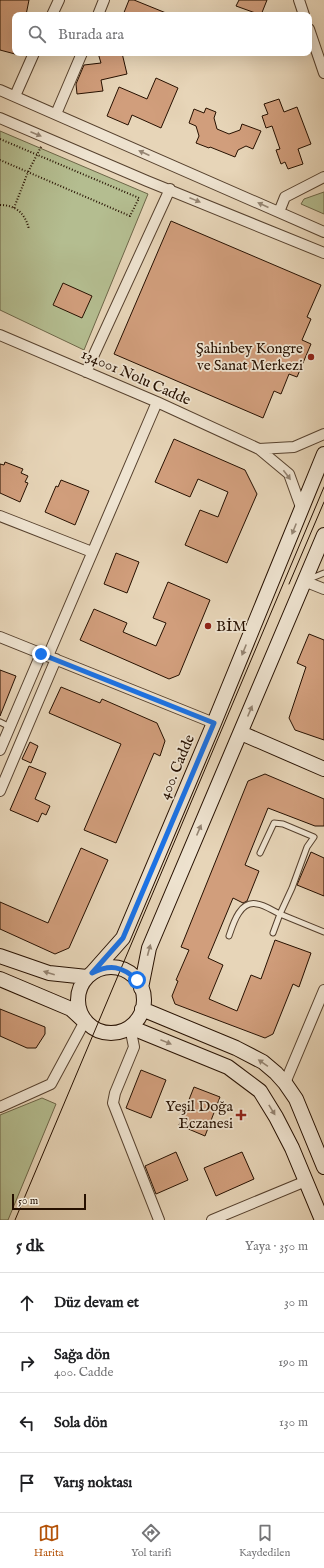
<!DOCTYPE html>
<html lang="tr">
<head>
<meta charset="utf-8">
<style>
	body { margin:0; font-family:"IM FELL English",serif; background:#f6f6f6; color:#202124 }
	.scale { position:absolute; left:12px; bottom:10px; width:74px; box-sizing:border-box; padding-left:4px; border:2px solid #261000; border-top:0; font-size:11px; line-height:14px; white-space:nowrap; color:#261000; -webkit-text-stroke:3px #efe4d1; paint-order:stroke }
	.stop { position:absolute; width:12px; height:12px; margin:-9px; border:3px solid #1a73e8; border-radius:50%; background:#fff }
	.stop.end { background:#1a73e8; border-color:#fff; box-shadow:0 1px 4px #0008 }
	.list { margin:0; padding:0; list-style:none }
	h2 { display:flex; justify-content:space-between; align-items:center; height:52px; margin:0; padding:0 16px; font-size:17px }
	h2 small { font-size:13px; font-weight:400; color:#757577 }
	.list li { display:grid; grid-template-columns:26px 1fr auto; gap:12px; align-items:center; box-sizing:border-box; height:60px; padding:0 16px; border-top:1px solid #e0e0e0 }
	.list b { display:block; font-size:15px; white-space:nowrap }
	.list p { margin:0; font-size:13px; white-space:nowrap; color:#757577 }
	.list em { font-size:13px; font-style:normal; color:#757577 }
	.icon { flex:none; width:22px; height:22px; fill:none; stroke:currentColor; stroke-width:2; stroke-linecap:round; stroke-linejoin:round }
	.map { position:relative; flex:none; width:324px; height:1220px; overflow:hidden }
	.search { position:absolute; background:#fff; box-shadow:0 4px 16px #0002; left:12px; right:12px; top:12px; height:44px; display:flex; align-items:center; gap:10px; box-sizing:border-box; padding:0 14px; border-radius:8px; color:#757577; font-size:15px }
	.sheet { height:292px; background:#fff }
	nav { display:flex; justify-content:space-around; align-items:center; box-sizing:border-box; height:56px; border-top:1px solid #e0e0e0; background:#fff; font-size:11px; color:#757577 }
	nav a { display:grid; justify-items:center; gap:2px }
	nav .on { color:#b45309 }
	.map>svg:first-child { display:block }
</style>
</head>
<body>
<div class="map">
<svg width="324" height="1220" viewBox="0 0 324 1220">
	<rect width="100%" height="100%" fill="#e7d5b8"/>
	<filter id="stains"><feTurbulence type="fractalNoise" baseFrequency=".005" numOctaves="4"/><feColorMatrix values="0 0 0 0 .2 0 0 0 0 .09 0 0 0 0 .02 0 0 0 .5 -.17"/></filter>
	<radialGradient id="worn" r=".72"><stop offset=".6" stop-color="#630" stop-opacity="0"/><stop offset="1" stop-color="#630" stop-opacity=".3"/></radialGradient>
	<path fill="#b4bd90" stroke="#6d6648" d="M 0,131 L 148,194 L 84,350 L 0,310 Z
		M 324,192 L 324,214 L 301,204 L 304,199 Z
		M 42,1098 L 56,1104 L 8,1220 L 0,1220 L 0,1115 Z"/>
	<path fill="#d19e7c" stroke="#261000" d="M 0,0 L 29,0 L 26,15 L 15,15 L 15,54 L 0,50 Z
		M 129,0 L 134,0 L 171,15 L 123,15 Z
		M 239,0 L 267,0 L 261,15 L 236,6 Z
		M 98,53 L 122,53 L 127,74 L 101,80 L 103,91 L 77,94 L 76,84 L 84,65 L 101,63 Z
		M 156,78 L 178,88 L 161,128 L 132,115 L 128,125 L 107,116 L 119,87 L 147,99 Z
		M 279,99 L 284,112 L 297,107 L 311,144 L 298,149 L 303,164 L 288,169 L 285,162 L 281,164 L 276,150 L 280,149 L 272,126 L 266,128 L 262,116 L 268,114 L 264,104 Z
		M 206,108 L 216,112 L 214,118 L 217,129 L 229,134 L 240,130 L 242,124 L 261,131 L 253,149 L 246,146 L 238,150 L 235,157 L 210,147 L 209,148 L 196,143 L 199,136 L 196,126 L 189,123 L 194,109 L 204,113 Z
		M 171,221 L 321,285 L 307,317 L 311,319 L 302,340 L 311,344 L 297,377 L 289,374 L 281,394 L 274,391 L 263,418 L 114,354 Z
		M 63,283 L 92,296 L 82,318 L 53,305 Z
		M 174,439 L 245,470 L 257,494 L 227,563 L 185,545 L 200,510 L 218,517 L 228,492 L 198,479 L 190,497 L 155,482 Z
		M 5,462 L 23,469 L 21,473 L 28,476 L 25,482 L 28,483 L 20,502 L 0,493 L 0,464 L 4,465 Z
		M 61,480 L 89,491 L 75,525 L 45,512 L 56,486 L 58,487 Z
		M 116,553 L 139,562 L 127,593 L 104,584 Z
		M 168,582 L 210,600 L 179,675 L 169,679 L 80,640 L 94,609 L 127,623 L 123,632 L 156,646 L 166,623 L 153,618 Z
		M 309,634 L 324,640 L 324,740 L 295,730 L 289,718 L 306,667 L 297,663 Z
		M 0,670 L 16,676 L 0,716 Z
		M 61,687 L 100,703 L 102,699 L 157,723 L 165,741 L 160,756 L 154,753 L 116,843 L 84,830 L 121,744 L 49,713 Z
		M 30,742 L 38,746 L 31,763 L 22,759 Z
		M 29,766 L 46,773 L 35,799 L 50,806 L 46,815 L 42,813 L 38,822 L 10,810 Z
		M 265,774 L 324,799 L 324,826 L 315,826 L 268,808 L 245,865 L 259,871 L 247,901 L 243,903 L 233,898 L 208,958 L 223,965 L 209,999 L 237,1011 L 251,975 L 261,979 L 275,940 L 311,953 L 299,987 L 293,984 L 273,1034 L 265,1038 L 175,1004 L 172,996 L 178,981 L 176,980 L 189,950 L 181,947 L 248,781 Z
		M 81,848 L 108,860 L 69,948 L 55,954 L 0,929 L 0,902 L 48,923 Z
		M 311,852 L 324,858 L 324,896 L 297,885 Z
		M 0,1009 L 45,1027 L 45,1034 L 36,1048 L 27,1048 L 0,1036 Z
		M 141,1070 L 166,1080 L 151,1118 L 126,1108 Z
		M 194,1087 L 220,1097 L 205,1136 L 179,1125 Z
		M 176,1152 L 188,1180 L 156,1194 L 145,1166 Z
		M 242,1152 L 254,1179 L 216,1196 L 204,1168 Z"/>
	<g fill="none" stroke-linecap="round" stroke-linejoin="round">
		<defs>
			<path id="lane" d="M 307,580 L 324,573
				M 0,722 L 10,727
				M 273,933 L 280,914 L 324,932
				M 229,936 C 233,924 240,900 257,904 C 265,905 273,911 280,914 L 292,888 L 307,847 L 314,837 L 283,824 L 274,823 L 260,853"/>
			<path id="street" d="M 299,0 L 304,15
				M 52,15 L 59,0
				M 98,15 L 104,0
				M 309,29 L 324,73
				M 0,90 L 324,232
				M 15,96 L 34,53
				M 56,114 L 82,53
				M 0,118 L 147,181 L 324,253
				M 279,212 L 285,197 L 324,177
				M 0,335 L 157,402 L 259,449 L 289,474 L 302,510
				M 86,372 L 170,189
				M 259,449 L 294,447 L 324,434
				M 0,516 L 92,552
				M 304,581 L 324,589
				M 0,637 L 214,723
				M 48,656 L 157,402
				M 0,750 L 41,654
				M 0,791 L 56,659
				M 130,1027 L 134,1047 L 115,1093 L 113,1103 L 159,1220
				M 285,1083 L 324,990
				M 0,1107 L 51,1084 L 85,1021
				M 212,1220 L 306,1181"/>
			<path id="secondary" d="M 241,733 L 324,769
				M 0,956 L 49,973 L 87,977
				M78 1000a33 33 0 1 1 66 0a33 33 0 1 1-66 0Z
				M 92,973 L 123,938 L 214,723 L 324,454
				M 0,979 L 71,1009 L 83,1020
				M 141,988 L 149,948 L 324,535
				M 142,1009 L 236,1048 L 263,1062 L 276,1073 L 285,1083 L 296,1099 L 324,1167
				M 130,1027 L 228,1067 L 260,1091 L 276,1117 L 292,1148 L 322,1220"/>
		</defs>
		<use href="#lane" stroke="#56412e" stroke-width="7"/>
		<use href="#street" stroke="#56412e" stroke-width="12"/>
		<use href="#secondary" stroke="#261000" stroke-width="16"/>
		<path stroke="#261000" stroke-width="2" stroke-dasharray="1 2" stroke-linecap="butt" d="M 0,139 L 139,198 L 130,216 L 0,160
			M 0,205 C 16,205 26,214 29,230
			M 14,208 L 28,172 L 42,145"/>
		<use href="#lane" stroke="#efe4d1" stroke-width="5"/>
		<use href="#street" stroke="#efe4d1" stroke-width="10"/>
		<use href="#secondary" stroke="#efe4d1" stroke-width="14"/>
		<path stroke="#261000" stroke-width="1" d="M 289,584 L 324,502
			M 15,1220 L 324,487"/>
	</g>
	<defs><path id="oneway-solid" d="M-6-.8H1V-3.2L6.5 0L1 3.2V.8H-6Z"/></defs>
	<g fill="#958573">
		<use href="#oneway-solid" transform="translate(36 134) rotate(23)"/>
		<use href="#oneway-solid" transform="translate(144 153) rotate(-156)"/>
		<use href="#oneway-solid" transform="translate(195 200) rotate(22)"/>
		<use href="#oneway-solid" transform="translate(263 205) rotate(-156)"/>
		<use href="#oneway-solid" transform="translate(287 475) rotate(53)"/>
		<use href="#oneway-solid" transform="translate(294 529) rotate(112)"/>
		<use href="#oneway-solid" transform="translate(244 650) rotate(112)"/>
		<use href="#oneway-solid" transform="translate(250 711) rotate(-67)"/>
		<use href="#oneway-solid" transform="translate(199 830) rotate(-67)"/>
		<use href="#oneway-solid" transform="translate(149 950) rotate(-75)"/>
		<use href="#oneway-solid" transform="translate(49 973) rotate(-163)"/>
		<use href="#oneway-solid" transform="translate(166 1042) rotate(22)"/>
		<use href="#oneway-solid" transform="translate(263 1063) rotate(-145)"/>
		<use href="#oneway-solid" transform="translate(272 1110) rotate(58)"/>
	</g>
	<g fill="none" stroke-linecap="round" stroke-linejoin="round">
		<path stroke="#1a73e8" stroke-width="5" d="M 41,654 L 214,723 L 123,938 L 92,973 C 110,964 122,966 137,980"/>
	</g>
	<g fill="#8f2418" stroke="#efe4d1" stroke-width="1.5">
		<circle cx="311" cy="357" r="4"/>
		<circle cx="208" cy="626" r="4"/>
		<path d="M239 1109h4v4h4v4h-4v4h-4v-4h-4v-4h4z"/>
	</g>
	<g text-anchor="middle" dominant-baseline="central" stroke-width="3.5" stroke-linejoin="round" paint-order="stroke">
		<g font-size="15" fill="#261000" stroke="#efe4d1" text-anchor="end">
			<text x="303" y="348">Şahinbey Kongre<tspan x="303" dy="17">ve Sanat Merkezi</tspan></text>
			<text x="216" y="626" text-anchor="start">BİM</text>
			<text x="233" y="1106">Yeşil Doğa<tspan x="233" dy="17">Eczanesi</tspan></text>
		</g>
		<g font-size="15" fill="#261000" stroke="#efe4d1">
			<text transform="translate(136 377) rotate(24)">134001 Nolu Cadde</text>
			<text transform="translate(177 767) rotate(-67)">400. Cadde</text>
		</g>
	</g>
	<rect width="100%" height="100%" filter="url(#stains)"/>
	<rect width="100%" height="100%" fill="url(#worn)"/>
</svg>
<div class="scale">50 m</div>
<div class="stop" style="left:137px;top:980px"></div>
<div class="stop end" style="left:41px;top:654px"></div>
<div class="search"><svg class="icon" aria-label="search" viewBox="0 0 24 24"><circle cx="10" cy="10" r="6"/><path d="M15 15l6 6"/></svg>Burada ara</div>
</div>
<section class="sheet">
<h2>5 dk<small>Yaya · 350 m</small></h2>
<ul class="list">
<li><svg class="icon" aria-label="ahead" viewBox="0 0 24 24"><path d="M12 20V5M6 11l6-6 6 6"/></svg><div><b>Düz devam et</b></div><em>30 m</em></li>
<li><svg class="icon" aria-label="right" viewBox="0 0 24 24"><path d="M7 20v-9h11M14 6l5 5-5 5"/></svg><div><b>Sağa dön</b><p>400. Cadde</p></div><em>190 m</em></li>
<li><svg class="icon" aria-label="left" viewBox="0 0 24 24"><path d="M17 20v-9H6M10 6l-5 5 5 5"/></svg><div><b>Sola dön</b></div><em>130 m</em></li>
<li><svg class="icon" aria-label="arrive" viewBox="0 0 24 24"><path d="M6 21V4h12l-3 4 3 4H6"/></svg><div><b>Varış noktası</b></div></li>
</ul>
</section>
<nav>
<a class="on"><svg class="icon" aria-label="map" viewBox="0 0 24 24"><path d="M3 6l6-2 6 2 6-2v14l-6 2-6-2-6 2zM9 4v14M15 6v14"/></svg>Harita</a>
<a><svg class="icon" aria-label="directions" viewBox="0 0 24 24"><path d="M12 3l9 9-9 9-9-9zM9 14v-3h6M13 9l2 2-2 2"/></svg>Yol tarifi</a>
<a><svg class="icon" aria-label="saved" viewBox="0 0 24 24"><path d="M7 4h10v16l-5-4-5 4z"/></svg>Kaydedilen</a>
</nav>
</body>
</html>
